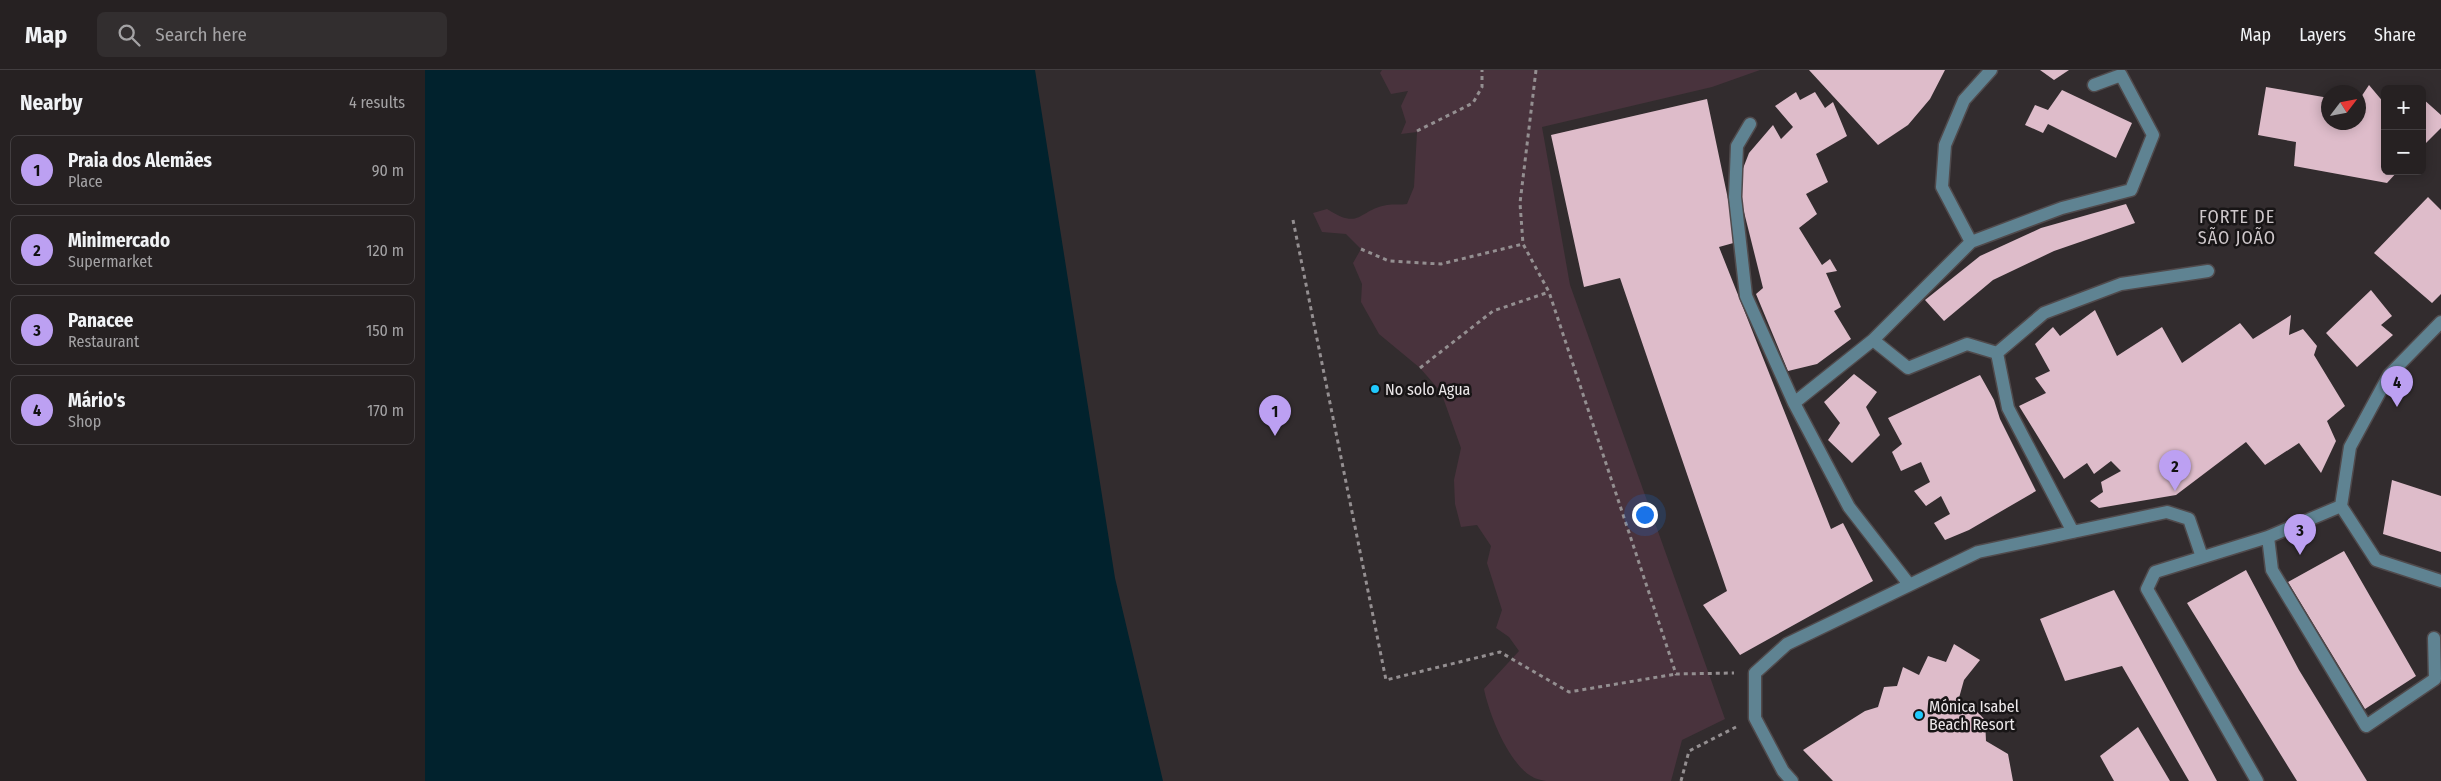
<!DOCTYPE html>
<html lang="en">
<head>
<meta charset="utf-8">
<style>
	body { margin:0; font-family:"Fira Sans Condensed",sans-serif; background:#322e2f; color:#f1f3f6 }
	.controls { position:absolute; right:15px; top:15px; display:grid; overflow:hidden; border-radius:8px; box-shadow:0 2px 12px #0003 }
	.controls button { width:45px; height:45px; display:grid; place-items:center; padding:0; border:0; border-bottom:1px solid #423e40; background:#262122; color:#f1f3f6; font:25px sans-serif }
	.compass { position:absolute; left:1896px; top:15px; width:45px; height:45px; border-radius:50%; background:#262122; box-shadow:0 2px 12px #0003; rotate:58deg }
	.you { position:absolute; left:1219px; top:444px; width:18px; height:18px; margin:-12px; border:4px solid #fff; border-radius:50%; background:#1a73e8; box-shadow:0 0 0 8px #1a73e833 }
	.badge { display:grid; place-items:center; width:32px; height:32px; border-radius:50%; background:#bca0f2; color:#111; font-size:16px; font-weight:700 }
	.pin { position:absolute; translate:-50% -41px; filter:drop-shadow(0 1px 2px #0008) }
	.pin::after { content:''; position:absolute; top:26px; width:18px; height:15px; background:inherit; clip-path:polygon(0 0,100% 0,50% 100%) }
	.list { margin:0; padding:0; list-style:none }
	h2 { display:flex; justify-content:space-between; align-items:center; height:65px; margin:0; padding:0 20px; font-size:21px }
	h2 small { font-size:16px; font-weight:400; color:#a4a3a5 }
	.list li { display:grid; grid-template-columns:32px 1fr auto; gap:15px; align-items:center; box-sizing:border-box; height:70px; margin:0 10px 10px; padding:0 10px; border:1px solid #423e40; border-radius:8px }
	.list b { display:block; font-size:19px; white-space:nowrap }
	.list p { margin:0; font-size:16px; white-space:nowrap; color:#a4a3a5 }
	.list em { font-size:16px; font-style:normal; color:#a4a3a5 }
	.icon { flex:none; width:28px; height:28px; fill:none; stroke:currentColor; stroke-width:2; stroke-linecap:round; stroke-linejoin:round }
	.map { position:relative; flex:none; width:2016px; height:711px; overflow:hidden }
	header { display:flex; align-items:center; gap:30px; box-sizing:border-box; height:70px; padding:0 25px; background:#262122; border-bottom:1px solid #423e40 }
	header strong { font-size:24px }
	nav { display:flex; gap:28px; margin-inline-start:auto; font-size:18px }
	.search { width:350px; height:45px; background:#322e2f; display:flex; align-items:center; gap:12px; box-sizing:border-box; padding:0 18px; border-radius:8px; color:#a4a3a5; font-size:19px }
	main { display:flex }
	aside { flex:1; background:#262122 }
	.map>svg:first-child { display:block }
</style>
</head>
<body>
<header>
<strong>Map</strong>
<div class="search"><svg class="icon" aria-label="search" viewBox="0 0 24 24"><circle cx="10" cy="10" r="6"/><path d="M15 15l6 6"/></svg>Search here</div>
<nav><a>Map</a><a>Layers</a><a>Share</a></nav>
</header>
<main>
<aside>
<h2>Nearby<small>4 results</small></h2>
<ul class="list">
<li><span class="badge">1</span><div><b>Praia dos Alemães</b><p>Place</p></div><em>90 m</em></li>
<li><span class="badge">2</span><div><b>Minimercado</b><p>Supermarket</p></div><em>120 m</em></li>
<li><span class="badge">3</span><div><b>Panacee</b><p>Restaurant</p></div><em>150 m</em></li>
<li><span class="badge">4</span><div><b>Mário's</b><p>Shop</p></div><em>170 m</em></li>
</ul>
</aside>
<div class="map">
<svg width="2016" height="711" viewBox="0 0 2016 711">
	<rect width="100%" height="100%" fill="#322c2e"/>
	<path fill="#49333d" d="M 957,0 L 1335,0 L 1287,17 L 1117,57 L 1145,215 L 1300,649 L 1257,670 L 1246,711 L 1121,711 C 1116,710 1110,709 1106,706 C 1083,692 1064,644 1059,619 L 1094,581 L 1084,567 L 1071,558 L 1077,540 L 1062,493 L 1066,476 L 1052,455 L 1036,457 L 1030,434 L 1029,410 L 1036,378 L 1016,322 L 995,298 L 954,264 L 936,232 L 937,214 L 928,193 L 936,179 L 921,164 L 897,162 L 888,143 L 902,139 C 936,161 933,140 962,135 C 968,134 976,135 982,134 L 989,117 L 992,62 L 976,64 L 981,52 L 976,36 L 983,21 L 966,24 L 955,3 Z"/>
	<path fill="#01222d" d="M 0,0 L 610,0 L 690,508 L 738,711 L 0,711 Z"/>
	<path fill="#debcca" d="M 1384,0 L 1520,0 L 1505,29 L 1483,55 L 1453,75 Z
		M 1615,0 L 1644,0 L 1629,10 Z
		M 1944,15 L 1960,34 L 1960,101 L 1973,101 L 1962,113 L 1869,96 L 1871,72 L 1833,65 L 1841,17 L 1904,28 L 1904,52 L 1934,52 L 1934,30 Z
		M 1637,20 L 1707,53 L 1691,88 L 1623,54 L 1618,63 L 1600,55 L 1610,35 L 1623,40 Z
		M 1371,22 L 1375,30 L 1390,22 L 1400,38 L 1408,32 L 1422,66 L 1391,84 L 1403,112 L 1381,124 L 1392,144 L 1374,158 L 1397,195 L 1405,189 L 1412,201 L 1401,203 L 1416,237 L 1409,241 L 1426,269 L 1392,294 L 1363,301 L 1331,224 L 1338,218 L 1312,114 L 1324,83 L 1348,55 L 1356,69 L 1368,57 L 1350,36 Z
		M 1997,28 L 2016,45 L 2016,58 L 1997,77 Z
		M 1282,29 L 1312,172 L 1294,177 L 1406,459 L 1418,453 L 1448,511 L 1315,585 L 1278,535 L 1302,521 L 1195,208 L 1159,217 L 1126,65 Z
		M 2003,127 L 2016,140 L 2016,224 L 2007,233 L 1949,183 Z
		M 1701,134 L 1710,153 L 1629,181 L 1568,210 L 1519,251 L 1500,230 L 1555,186 L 1616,158 Z
		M 1946,220 L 1967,246 L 1956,255 L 1968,265 L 1932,297 L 1901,263 Z
		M 1670,240 L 1692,286 L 1737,257 L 1757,293 L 1815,253 L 1828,269 L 1866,245 L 1864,265 L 1878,259 L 1892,276 L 1889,285 L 1920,336 L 1902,351 L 1911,371 L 1896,403 L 1874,373 L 1840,395 L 1821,372 L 1751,425 L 1674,438 L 1665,431 L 1678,422 L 1676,412 L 1696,401 L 1686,391 L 1669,404 L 1662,393 L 1639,409 L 1594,336 L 1621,323 L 1610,308 L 1625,301 L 1610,274 L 1628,257 L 1635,266 Z
		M 1429,304 L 1452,322 L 1441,337 L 1455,365 L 1427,393 L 1403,370 L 1415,353 L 1399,332 Z
		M 1555,305 L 1569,330 L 1575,349 L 1611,421 L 1544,460 L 1520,470 L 1509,453 L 1525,444 L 1516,426 L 1501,436 L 1489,421 L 1505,412 L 1496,392 L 1476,401 L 1467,382 L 1477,374 L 1463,348 Z
		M 1967,410 L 2016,426 L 2016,482 L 1958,464 Z
		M 1919,481 L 1991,606 L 1940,639 L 1863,512 Z
		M 1821,500 L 1874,600 L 1942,711 L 1872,711 L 1762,533 Z
		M 1689,520 L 1792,711 L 1764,711 L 1697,596 L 1640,611 L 1615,549 Z
		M 1529,574 L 1555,590 L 1539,610 L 1532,635 L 1547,636 L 1560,650 L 1561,671 L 1583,684 L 1588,711 L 1408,711 L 1378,680 L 1440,641 L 1453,637 L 1459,617 L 1472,616 L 1478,597 L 1494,605 L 1503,586 L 1521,592 Z
		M 1713,657 L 1745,711 L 1689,711 L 1675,686 Z"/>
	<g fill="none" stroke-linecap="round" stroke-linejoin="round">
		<defs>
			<path id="minor" d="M 1325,54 L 1312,76 L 1310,127 L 1321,226 L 1369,333 L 1424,437 L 1483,513
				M 1546,172 L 1517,117 L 1520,75 L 1539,30 L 1566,0
				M 2016,252 L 1964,305 L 1925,377 L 1916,436 L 1951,490 L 2016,511
				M 1448,270 L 1483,298 L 1542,274 L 1572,283
				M 1369,333 L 1448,270 L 1546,172 L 1637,138 L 1706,120 L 1728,65 L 1696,5 L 1669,15
				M 1648,462 L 1583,338 L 1572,283 L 1619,243 L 1696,214 L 1783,201
				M 1843,467 L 1847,500 L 1941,656 L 2010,609 L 2009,568
				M 1367,711 L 1358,701 L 1330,648 L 1330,603 L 1362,574 L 1553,482 L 1742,442 L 1764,449 L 1777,487
				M 1832,711 L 1722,519 L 1730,502 L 1843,467 L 1916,436"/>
		</defs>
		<use href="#minor" stroke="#504a4c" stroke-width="15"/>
		<path stroke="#948f91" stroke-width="3" stroke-dasharray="4 4" stroke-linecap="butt" d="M 1111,0 L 1095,133 L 1098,174 L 1124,222 L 1251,604 L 1309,603
			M 992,61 L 1048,33 L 1057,17 L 1057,0
			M 868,150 L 961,610 L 1075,582 L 1144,622 L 1251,604
			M 936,179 L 964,191 L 1016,194 L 1098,174
			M 995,298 L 1068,241 L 1124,222
			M 1256,711 L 1264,681 L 1311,657"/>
		<use href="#minor" stroke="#5f8392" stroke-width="12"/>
	</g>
	<g fill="#20c9fd" stroke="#181516" stroke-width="2">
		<circle cx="950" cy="319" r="5"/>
		<circle cx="1494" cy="645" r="5"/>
	</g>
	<g text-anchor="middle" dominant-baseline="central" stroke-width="5" stroke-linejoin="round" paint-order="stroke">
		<g font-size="16" fill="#ece8ea" stroke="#181516" text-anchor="start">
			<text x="960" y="319">No solo Agua</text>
			<text x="1504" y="636">Mónica Isabel<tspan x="1504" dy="18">Beach Resort</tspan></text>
		</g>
		<g font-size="18" letter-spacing="1" fill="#cec7ca" stroke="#181516">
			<text x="1812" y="147">FORTE DE<tspan x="1812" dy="21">SÃO JOÃO</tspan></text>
		</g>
	</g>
</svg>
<div class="controls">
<button>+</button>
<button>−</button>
</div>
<svg class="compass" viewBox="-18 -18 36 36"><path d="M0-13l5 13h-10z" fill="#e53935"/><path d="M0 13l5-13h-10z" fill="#a4a3a5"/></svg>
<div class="you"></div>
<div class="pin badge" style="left:850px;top:366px">1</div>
<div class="pin badge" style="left:1750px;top:421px">2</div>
<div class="pin badge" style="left:1875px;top:485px">3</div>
<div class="pin badge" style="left:1972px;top:337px">4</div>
</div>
</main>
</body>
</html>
